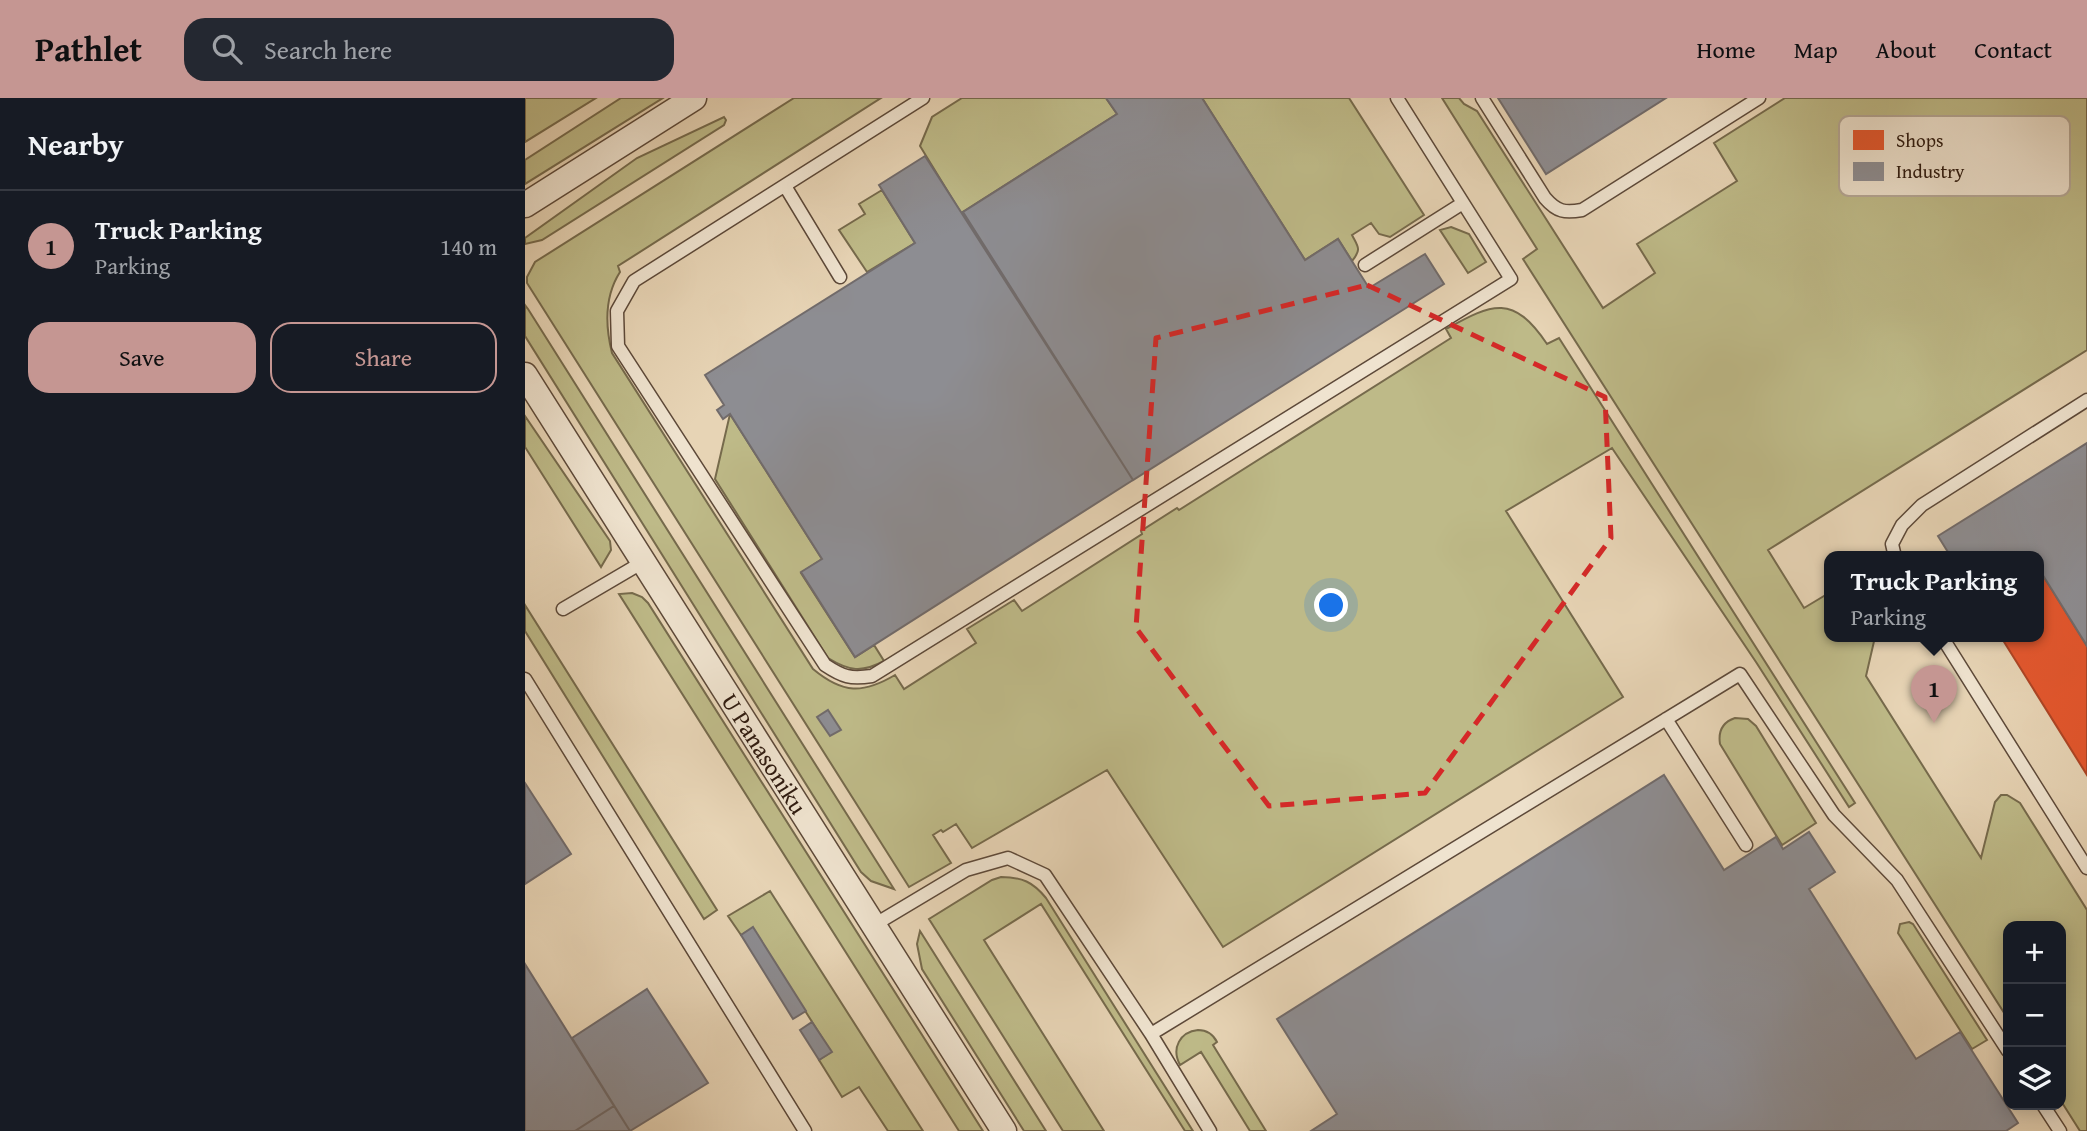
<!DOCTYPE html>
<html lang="en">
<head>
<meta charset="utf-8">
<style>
	body { margin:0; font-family:"Gentium Book Plus",serif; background:#242831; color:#f1f3f6 }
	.controls { position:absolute; right:21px; bottom:21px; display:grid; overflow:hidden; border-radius:14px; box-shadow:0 4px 18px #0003 }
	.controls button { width:63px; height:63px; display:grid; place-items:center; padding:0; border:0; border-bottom:2px solid #363941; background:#171b24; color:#f1f3f6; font:35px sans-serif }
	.you { position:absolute; left:807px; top:508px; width:24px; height:24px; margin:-18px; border:5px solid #fff; border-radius:50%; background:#1a73e8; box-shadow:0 0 0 10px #1a73e833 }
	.badge { display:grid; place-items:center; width:46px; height:46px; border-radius:50%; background:#c59692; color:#111; font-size:23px; font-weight:700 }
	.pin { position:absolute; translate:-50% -58px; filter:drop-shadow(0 2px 4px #0008) }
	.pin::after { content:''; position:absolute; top:37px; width:24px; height:21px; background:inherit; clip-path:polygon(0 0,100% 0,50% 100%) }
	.popup { position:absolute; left:1299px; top:453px; width:220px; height:91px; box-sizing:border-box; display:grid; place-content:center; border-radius:14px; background:#171b24; filter:drop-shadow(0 2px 5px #0005); font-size:23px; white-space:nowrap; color:#9ea1a6 }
	.popup b { font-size:26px; color:#f1f3f6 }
	.popup::after { content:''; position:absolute; left:50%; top:100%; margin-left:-14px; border:14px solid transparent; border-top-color:#171b24 }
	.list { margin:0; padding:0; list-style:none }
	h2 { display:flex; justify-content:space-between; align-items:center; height:91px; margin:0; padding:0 28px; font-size:30px }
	h2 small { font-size:23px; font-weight:400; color:#9ea1a6 }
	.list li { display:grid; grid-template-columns:46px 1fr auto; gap:21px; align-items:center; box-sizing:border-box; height:112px; padding:0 28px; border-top:2px solid #363941 }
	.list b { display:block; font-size:26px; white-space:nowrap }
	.list p { margin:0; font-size:23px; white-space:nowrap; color:#9ea1a6 }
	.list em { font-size:23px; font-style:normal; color:#9ea1a6 }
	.actions { display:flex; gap:14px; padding:21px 28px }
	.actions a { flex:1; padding:16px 0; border:2px solid #c59692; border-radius:21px; text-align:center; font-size:24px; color:#c59692 }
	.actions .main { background:#c59692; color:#111 }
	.icon { flex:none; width:38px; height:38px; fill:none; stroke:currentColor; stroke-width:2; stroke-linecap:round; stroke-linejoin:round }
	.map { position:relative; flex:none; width:1562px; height:1033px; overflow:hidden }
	header { display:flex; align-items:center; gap:42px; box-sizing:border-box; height:98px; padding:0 35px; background:#c59692; color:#111 }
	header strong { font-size:33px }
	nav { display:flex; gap:38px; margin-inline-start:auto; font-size:24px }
	.search { width:490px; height:63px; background:#242831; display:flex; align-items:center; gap:18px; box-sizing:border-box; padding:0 24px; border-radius:21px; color:#9ea1a6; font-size:26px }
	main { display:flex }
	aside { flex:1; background:#171b24 }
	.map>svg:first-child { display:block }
</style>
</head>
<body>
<header>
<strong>Pathlet</strong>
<div class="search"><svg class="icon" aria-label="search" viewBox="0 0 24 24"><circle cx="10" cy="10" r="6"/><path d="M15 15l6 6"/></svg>Search here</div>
<nav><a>Home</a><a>Map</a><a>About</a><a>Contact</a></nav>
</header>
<main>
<aside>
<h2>Nearby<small></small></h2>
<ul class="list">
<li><span class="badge">1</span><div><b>Truck Parking</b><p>Parking</p></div><em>140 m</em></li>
</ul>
<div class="actions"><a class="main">Save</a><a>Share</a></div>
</aside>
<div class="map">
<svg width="1562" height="1033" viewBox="0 0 1562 1033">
	<rect width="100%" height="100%" fill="#e7d4b5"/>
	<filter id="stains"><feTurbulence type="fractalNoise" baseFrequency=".00286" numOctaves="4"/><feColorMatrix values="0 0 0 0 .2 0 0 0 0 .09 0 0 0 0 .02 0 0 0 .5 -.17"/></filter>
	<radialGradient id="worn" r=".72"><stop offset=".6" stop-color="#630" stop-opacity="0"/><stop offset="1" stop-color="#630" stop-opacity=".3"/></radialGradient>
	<path fill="#beba88" stroke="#766a4c" stroke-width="2" d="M 0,0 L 71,0 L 0,44 Z
		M 96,0 L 138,0 L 0,86 L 0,62 Z
		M 269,0 L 356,0 L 93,168 L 95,174 C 79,199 80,227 87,255 L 288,571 C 318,596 338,596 370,577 L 379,591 L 451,545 L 442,531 L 489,502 L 497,513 L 617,436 L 616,433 L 652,410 L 654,412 L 926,240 L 921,231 C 968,205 988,196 1022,246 L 1034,240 L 1330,705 L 1324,709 L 1231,564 L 1087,350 L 981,413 L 1098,599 L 698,849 L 582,672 L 447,750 L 431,726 L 418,734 L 416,732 L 408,737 L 426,765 L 384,789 L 2,185 L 2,179 L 10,164 Z
		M 437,0 L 581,0 L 592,16 L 436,115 L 395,48 L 407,19 Z
		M 677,0 L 824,0 L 899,117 L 865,139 L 854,136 L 846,125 L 827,137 C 833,149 837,151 827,163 L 813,141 L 780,162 Z
		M 917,0 L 934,0 L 939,6 L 952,13 L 1078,210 L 1130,175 L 1112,146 L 1212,83 L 1189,45 L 1260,0 L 1562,0 L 1562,252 L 1243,452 L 1279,510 L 1304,495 L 1304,539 L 1350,539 L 1341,578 L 1456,760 L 1470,704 L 1476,697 L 1482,697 L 1495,705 L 1562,812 L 1562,1033 L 1555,1033 L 1536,1003 L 1536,828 L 1483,828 L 1483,921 L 998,161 L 1012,151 Z
		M 199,19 L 201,22 L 199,27 L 17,142 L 0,146 L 0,140 L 112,60 Z
		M 357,92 L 390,145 L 342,174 L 314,132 L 340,116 L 334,106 Z
		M 926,129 L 944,136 L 961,164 L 943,175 L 915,132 Z
		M 0,207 L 3,211 L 369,791 L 346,783 L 336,774 L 0,238 Z
		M 205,316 L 297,461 L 276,475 L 330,559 L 349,547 L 359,563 C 337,575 324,573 303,560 L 190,381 Z
		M 0,318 L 85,443 L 86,452 L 76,469 L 0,349 Z
		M 107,495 L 117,499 L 123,505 L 458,1033 L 434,1033 L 94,496 Z
		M 0,507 L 192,812 L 179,821 L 0,533 Z
		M 1210,620 L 1223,621 L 1231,628 L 1291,725 L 1257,747 L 1195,646 C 1193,633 1198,624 1210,620 Z
		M 476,779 C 497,779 508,784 521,800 L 668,1033 L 660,1033 L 516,806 L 459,842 L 579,1033 L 538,1033 L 404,821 L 467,782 Z
		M 245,793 L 398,1033 L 363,1033 L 334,989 L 317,999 L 294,962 L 306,954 L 228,830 L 216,837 L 203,818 Z
		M 1384,824 L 1388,826 L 1462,942 L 1447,951 L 1373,835 L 1375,826 Z
		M 395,833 L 521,1033 L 499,1033 L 397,871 L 392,846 Z
		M 673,932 C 682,932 688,936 692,944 L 688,947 L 741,1033 L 725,1033 L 676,954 L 655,967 C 646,950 655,934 673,932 Z"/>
	<path fill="#e4572e" stroke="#ae4525" stroke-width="2" d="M 1514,471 L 1562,548 L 1562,677 L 1476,539 L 1514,539 Z"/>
	<path fill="#8d8d92" stroke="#716b6b" stroke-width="2" d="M 581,0 L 677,0 L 780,162 L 813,141 L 844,190 L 900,156 L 919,186 L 608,382 L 438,114 L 592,16 Z
		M 973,0 L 1141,0 L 1021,76 Z
		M 400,58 L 608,382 L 330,559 L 276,474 L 297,461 L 205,316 L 198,321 L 192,312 L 199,307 L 180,277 L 390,145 L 354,87 Z
		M 1562,345 L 1562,548 L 1514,471 L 1514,459 L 1426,459 L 1413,438 Z
		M 303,612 L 316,632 L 305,638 L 292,619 Z
		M 1139,677 L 1199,772 L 1251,739 L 1258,751 L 1284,734 L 1310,774 L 1284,791 L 1391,961 L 1435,934 L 1493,1025 L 1481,1033 L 786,1033 L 812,1016 L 752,921 Z
		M 0,685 L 46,756 L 0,786 Z
		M 228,829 L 281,913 L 268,921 L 216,837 Z
		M 0,866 L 89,1008 L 50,1033 L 0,1033 Z
		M 122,891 L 183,985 L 105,1033 L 47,940 Z
		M 287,924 L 307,954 L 294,962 L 275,932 Z
		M 89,1008 L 105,1033 L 50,1033 Z"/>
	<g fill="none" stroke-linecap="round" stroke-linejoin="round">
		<defs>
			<path id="service" d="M 398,0 L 109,183 L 92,213 L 93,248 L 300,567 C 318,579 325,581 347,578 L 986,181 L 872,0
				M 957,0 L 1020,100 C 1032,114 1040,115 1057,112 L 1234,0
				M 260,88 L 315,179
				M 840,167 L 938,105
				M 1370,459 L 1367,446 L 1377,427 L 1397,407 L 1562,302
				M 38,511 L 118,464
				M 1417,539 L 1562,770
				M 0,581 L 280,1033
				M 1141,621 L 1221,747
				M 349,827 L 441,772 L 483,760 L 520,777 L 626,936 L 1215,576 L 1309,717 L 1372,782 L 1483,953
				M 626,936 L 685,1033
				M 1518,1007 L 1535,1033"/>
			<g id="minor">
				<path d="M 0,107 L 169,0"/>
				<path id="s1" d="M 0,277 L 479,1033"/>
			</g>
		</defs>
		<use href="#service" stroke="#5d4939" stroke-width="15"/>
		<use href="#minor" stroke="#5d4939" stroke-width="27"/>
		<use href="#service" stroke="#efe3cf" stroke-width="12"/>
		<use href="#minor" stroke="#efe3cf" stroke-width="24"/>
	</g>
	<path fill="none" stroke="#d62828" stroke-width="5" stroke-dasharray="14 9" stroke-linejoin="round" d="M 842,187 L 1080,299 L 1086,440 L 900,695 L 744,708 L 611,530 L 631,240 Z"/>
	<g text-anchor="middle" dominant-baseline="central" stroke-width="7" stroke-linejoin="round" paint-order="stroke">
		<g font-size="24" fill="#2f1b10" stroke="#efe3cf">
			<text stroke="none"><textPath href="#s1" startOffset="448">U Panasoniku</textPath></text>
		</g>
	</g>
	<rect x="1314" y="18" width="231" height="80" rx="10" fill="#efe3cf" stroke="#b5a796" stroke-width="2"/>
	<rect x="1328" y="32" width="31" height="20" fill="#e4572e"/>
	<rect x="1328" y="64" width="31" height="19" fill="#8d8d92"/>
	<g font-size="19" fill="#2f1b10">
		<text x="1371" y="49">Shops</text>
		<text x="1371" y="80">Industry</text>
	</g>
	<rect width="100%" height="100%" filter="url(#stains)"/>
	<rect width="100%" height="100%" fill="url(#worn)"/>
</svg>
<div class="controls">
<button>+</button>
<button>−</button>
<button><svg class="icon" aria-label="layers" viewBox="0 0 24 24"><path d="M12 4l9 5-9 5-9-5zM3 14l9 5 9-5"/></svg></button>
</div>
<div class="you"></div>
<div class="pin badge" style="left:1409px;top:625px">1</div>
<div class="popup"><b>Truck Parking</b>Parking</div>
</div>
</main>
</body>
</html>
